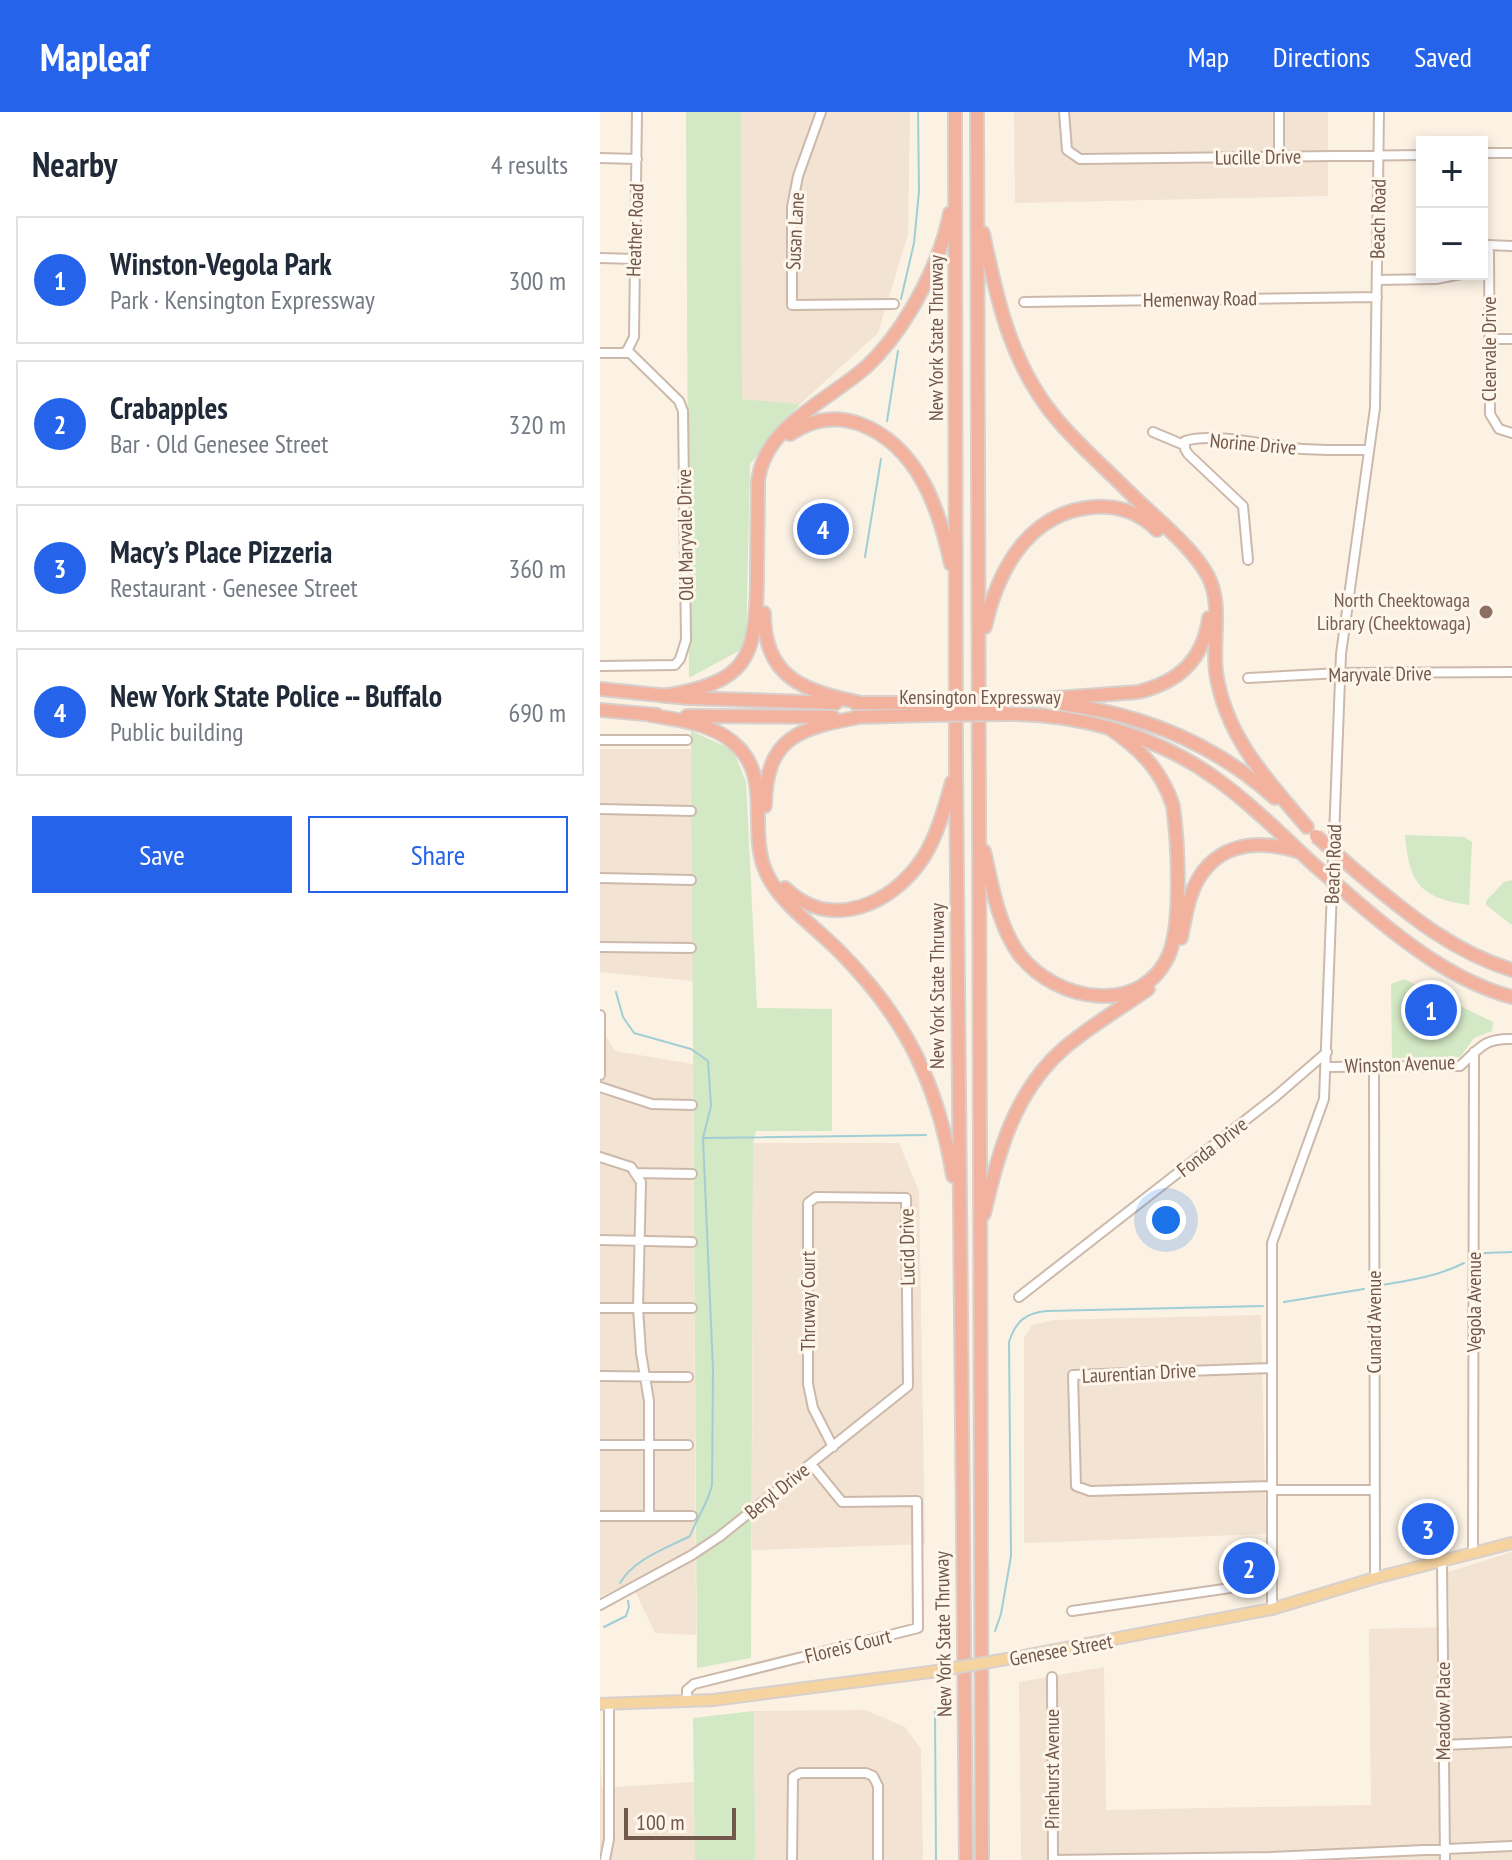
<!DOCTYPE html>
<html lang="en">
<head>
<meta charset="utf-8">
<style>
	body { margin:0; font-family:"PT Sans Narrow",sans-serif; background:#f2f2f3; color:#1f2937 }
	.controls { position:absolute; right:24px; top:24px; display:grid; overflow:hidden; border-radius:0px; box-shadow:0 4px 12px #0003 }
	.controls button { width:72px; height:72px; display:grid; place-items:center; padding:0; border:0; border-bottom:2px solid #e0e1e3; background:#fff; color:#1f2937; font:40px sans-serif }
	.scale { position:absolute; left:24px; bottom:20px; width:112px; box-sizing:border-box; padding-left:8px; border:4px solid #72584b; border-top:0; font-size:22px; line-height:28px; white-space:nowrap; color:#72584b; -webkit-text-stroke:6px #fef6ea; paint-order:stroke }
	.you { position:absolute; left:566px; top:1108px; width:28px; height:28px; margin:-20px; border:6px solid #fff; border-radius:50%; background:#1a73e8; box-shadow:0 0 0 12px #1a73e833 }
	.badge { display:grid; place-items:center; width:52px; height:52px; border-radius:50%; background:#2563eb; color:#fff; font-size:26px; font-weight:700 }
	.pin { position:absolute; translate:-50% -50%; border:4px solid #fff; box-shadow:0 2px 8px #0006 }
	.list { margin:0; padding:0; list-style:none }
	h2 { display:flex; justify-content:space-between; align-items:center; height:104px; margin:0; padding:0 32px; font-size:34px }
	h2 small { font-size:26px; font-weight:400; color:#747a83 }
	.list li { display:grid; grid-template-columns:52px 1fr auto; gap:24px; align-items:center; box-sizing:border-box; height:128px; margin:0 16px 16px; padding:0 16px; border:2px solid #e0e1e3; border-radius:0px }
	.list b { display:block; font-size:30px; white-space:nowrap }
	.list p { margin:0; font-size:26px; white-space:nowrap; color:#747a83 }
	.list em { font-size:26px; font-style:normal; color:#747a83 }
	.actions { display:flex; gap:16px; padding:24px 32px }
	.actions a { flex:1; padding:18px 0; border:2px solid #2563eb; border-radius:0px; text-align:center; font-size:28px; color:#2563eb }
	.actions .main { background:#2563eb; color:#fff }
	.map { position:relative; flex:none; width:912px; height:1748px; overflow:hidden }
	header { display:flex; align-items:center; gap:48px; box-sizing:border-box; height:112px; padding:0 40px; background:#2563eb; color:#fff }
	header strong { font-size:38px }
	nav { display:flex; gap:44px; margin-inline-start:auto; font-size:28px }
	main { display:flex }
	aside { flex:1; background:#fff }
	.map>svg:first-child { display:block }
</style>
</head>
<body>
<header>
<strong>Mapleaf</strong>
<nav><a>Map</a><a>Directions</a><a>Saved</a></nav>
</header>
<main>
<aside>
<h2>Nearby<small>4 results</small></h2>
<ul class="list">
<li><span class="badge">1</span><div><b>Winston-Vegola Park</b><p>Park · Kensington Expressway</p></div><em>300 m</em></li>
<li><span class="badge">2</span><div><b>Crabapples</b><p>Bar · Old Genesee Street</p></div><em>320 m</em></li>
<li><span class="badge">3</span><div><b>Macy’s Place Pizzeria</b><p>Restaurant · Genesee Street</p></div><em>360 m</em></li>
<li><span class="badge">4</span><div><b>New York State Police -- Buffalo</b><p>Public building</p></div><em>690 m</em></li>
</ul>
<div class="actions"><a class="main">Save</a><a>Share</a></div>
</aside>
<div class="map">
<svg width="912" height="1748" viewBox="0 0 912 1748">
	<rect width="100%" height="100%" fill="#fbf2e4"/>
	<path fill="#f2e3d3" d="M 141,0 L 310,0 L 308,122 L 278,221 L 200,292 L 142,287 Z
		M 414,0 L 728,0 L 728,84 L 415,91 Z
		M 0,637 L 92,637 L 93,869 L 0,860 Z
		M 0,914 L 15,939 L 93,952 L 96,1523 L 55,1521 L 31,1470 L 0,1485 Z
		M 153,1031 L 299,1031 L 319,1079 L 325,1432 L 152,1438 Z
		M 661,1203 L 666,1422 L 424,1431 L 424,1226 L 432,1213 L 454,1208 Z
		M 912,1440 L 912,1748 L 421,1748 L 419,1570 L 504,1555 L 506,1698 L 771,1693 L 769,1517 L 850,1515 L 848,1460 Z
		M 265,1598 L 305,1615 L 321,1637 L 323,1748 L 155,1748 L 154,1599 Z
		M 0,1648 L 2,1676 L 94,1670 L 95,1748 L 0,1748 Z"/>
	<path fill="#d3e8c4" d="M 86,0 L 141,0 L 142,287 L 200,292 L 150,352 L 146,535 L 89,566 Z
		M 91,619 L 133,638 L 146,670 L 157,896 L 232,897 L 232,1019 L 156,1019 L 153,1031 L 151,1546 L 97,1556 Z
		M 805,723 L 864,725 L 872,730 L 869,793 C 820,786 809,771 805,723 Z
		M 912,768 L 912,813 L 886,793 L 886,789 L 904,770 Z
		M 804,867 L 893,910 L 892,919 L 874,926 L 860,945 L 792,946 L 791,872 Z
		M 154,1599 L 155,1748 L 95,1748 L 93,1606 Z"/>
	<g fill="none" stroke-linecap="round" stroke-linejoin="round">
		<path stroke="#a1ced5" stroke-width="2" d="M 301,187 L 314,131 L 319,79 L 318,0
			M 287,309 L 298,239
			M 265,445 L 281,347
			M 16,880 L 23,905 L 34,921 L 91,937 L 108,949 L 111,994 L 103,1026 L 113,1258 L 112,1373 C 108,1391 97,1406 90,1424 C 67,1436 34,1447 20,1471
			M 104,1026 L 326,1023
			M 880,1143 L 885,1141 L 912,1140
			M 783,1173 C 811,1168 839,1164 864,1151
			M 684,1190 L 764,1177
			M 4,1515 L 26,1504 L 29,1495 L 28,1489
			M 395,1519 L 401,1502 L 411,1444 L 409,1230 C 416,1209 425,1201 447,1199 L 663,1194
			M 336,1748 L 335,1600 L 344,1583"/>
		<defs>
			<path id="minor" d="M 221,0 L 198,64 L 192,95 L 192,193 L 294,192
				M 464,0 L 467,38 L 480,47 L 822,43
				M 679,0 L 679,45
				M 882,41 L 912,41
				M 0,46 L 37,47
				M 889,141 L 890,302 L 899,317 L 912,321
				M 0,146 L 35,147
				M 882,146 L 889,141 L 888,133 L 912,134
				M 777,168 L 836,167 L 861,162
				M 424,190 L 777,185
				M 889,227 L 912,227
				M 0,241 L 26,241 L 34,225 L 37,0
				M 553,320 L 584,333
				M 648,448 L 643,394 L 588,342 L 585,337 L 585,329 C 611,320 665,333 693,336 C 718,339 744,338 769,338
				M 0,554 L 75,553 L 80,547 L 86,528 L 83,299 L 79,289 L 27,238
				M 648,566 L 740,561 L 912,560
				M 0,628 L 87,628
				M 0,697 L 91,699
				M 0,766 L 91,768
				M 0,835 L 91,836
				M 0,903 L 0,963
				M 774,954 L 775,1466
				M 727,955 L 860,954 C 880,936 884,926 912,927
				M 0,975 L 52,992 L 92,993
				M 0,1045 L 31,1055 L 41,1070 L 38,1196 L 41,1241 L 49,1289 L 49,1404
				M 35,1061 L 92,1062
				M 0,1128 L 92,1130
				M 419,1185 L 675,985 L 727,940
				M 0,1196 L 92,1196
				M 0,1264 L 88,1265
				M 1,1333 L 88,1333
				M 672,1374 L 490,1379 L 476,1374 L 473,1263 L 672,1256
				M 672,1378 L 773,1378
				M 0,1404 L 92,1404
				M 873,1441 L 874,940
				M 842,1449 L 845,1748
				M 0,1493 L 92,1443 L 119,1425 L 308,1274 L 306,1086 L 216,1085 L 208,1091 L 208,1272 L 213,1296 L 233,1335
				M 672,1497 L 672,1131 L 724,987 L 741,542 L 775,296 L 779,0
				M 472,1499 L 672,1470
				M 452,1565 L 453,1748
				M 87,1590 L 87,1578 L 94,1572 L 318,1516 L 317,1389 L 242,1390 L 211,1352
				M 843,1633 L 912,1630
				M 5,1748 L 9,1727 L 9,1592
				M 192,1748 L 193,1665 L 200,1661 L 266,1661 L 273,1664 L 278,1674 L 278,1748
				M 453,1748 L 671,1745 L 912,1734"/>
			<path id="major" d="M 419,1545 L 672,1497 L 775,1466 L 912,1431
				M 0,1592 L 113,1588 L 330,1560"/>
			<path id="highway" d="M 355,0 L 356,656 L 366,1748
				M 377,0 C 381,583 378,1165 382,1748
				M 383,121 C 397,189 412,257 460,311 C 481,335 506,357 529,380 C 553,404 592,434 608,464 C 623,493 612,529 616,560 C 625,624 667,668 707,715
				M 190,322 C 211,308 235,303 260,312 C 318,334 339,396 351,452
				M 164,501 C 164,567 205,579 261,591
				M 385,515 C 398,457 429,400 494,395 C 519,393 540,401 557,418
				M 0,577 L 88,586 L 236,591
				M 64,584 C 147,570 156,548 157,468 C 157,435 158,402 158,369 C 165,308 241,285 278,243 C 311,207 341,148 350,101
				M 417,589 L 538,580 C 579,570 603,548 609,506
				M 255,591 L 328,591
				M 462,592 C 541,602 615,632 675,686
				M 0,598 L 57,603
				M 405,602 C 478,601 555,623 615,666 C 650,691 681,722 713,752
				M 50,603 C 83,609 116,611 140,637 C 171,671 148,720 166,760 C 180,792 216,815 240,840 C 306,906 338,973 353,1064
				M 87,604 L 233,605
				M 255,605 L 328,603
				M 165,694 C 166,624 200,616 260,605
				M 384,739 C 392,773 398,813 419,842 C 455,890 544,906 570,840 C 582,806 578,730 573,694 C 561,657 540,637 508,615
				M 757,760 C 807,801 849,838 912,858
				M 185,776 C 230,820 292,793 323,746 C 337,724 345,695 352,670
				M 764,796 C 808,833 856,870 912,885
				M 581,826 C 584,812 586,797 591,783 C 609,732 654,725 700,740
				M 384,1102 C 398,1041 414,981 462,938 C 488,915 520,897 548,877"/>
		</defs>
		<use href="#minor" stroke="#ccb9ab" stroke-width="12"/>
		<use href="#major" stroke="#d8d0cd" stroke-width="14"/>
		<use href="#highway" stroke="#d8d0cd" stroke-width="16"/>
		<use href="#minor" stroke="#fff" stroke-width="8"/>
		<use href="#major" stroke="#f6d4a0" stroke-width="10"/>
		<use href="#highway" stroke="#f2b29e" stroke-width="12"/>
		<defs>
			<path id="major-bridge" d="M 330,1560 L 419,1545"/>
			<path id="highway-bridge" d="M 328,591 L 406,590
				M 328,603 L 405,602
				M 716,724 L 757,760
				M 713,752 L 764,796"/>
		</defs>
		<use href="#major-bridge" stroke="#d8d0cd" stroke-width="14" stroke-linecap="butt"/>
		<use href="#highway-bridge" stroke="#d8d0cd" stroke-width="16" stroke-linecap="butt"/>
		<use href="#major-bridge" stroke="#f6d4a0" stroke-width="10"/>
		<use href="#highway-bridge" stroke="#f2b29e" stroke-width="12"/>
	</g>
	<circle fill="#8d6e63" stroke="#fef6ea" stroke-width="3" cx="886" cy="500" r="8"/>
	<g text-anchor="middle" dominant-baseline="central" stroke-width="6" stroke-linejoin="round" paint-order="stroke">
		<g font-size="20" fill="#72584b" stroke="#fef6ea">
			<text transform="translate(658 45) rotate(-1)">Lucille Drive</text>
			<text transform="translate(778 107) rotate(-89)">Beach Road</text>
			<text transform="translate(35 118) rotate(-88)">Heather Road</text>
			<text transform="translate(195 119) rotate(-87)">Susan Lane</text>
			<text transform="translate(600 187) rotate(-1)">Hemenway Road</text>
			<text transform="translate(336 226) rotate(-90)">New York State Thruway</text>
			<text transform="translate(889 237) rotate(-90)">Clearvale Drive</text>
			<text transform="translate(653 332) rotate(5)">Norine Drive</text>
			<text transform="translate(85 423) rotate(-91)">Old Maryvale Drive</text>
			<text transform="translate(780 562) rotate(-1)">Maryvale Drive</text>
			<text x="380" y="585">Kensington Expressway</text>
			<text transform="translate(733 752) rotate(-88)">Beach Road</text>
			<text transform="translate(337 874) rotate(-90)">New York State Thruway</text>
			<text transform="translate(800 952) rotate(-2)">Winston Avenue</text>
			<text transform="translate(612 1035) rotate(-38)">Fonda Drive</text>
			<text transform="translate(307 1135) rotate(-91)">Lucid Drive</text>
			<text transform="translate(208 1189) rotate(-90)">Thruway Court</text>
			<text transform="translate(874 1190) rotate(-90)">Vegola Avenue</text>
			<text transform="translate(774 1210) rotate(-90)">Cunard Avenue</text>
			<text transform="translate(539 1261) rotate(-3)">Laurentian Drive</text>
			<text transform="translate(177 1379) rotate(-39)">Beryl Drive</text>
			<text transform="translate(343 1522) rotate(-91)">New York State Thruway</text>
			<text transform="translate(248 1534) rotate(-14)">Floreis Court</text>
			<text transform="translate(461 1538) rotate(-10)">Genesee Street</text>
			<text transform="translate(843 1599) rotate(-90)">Meadow Place</text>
			<text transform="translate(452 1657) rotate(-90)">Pinehurst Avenue</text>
		</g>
		<g font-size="20" fill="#785e54" stroke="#fef6ea" text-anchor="end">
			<text x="870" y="488">North Cheektowaga<tspan x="870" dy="23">Library (Cheektowaga)</tspan></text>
		</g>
	</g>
</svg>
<div class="controls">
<button>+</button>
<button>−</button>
</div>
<div class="scale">100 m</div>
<div class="you"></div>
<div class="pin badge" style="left:831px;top:898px">1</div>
<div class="pin badge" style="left:649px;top:1456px">2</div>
<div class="pin badge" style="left:828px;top:1417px">3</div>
<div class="pin badge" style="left:223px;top:417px">4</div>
</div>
</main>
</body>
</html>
